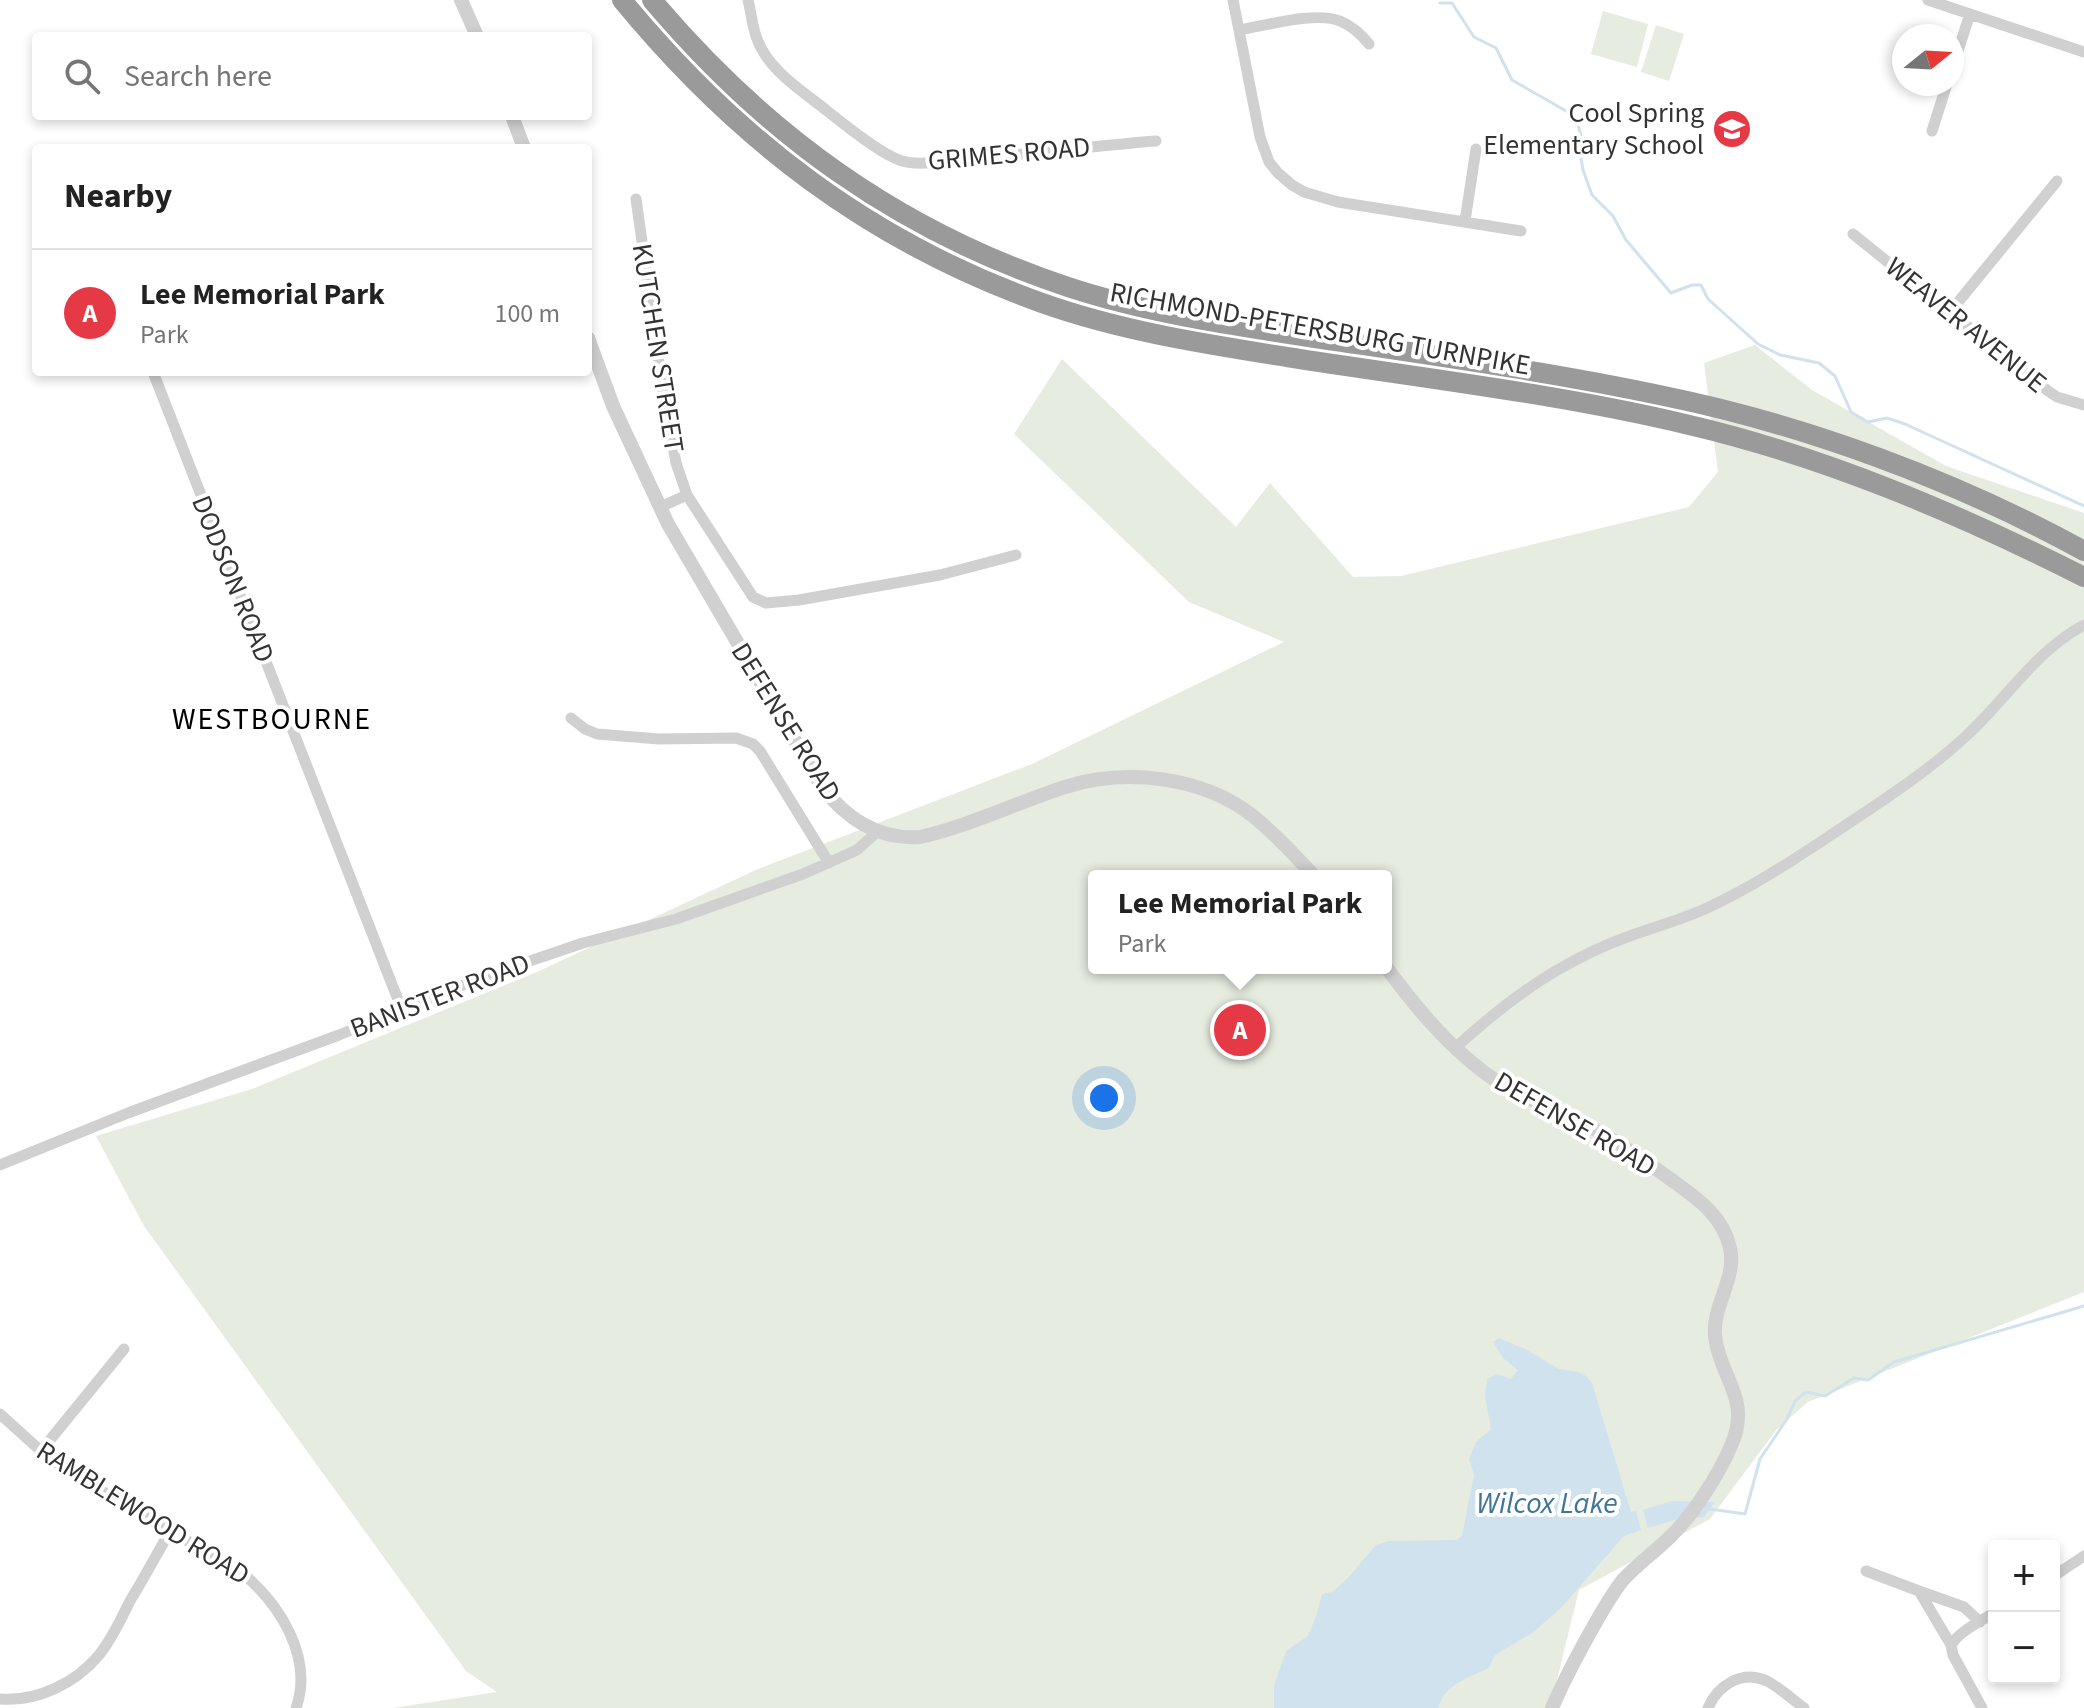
<!DOCTYPE html>
<html lang="en">
<head>
<meta charset="utf-8">
<style>
	body { margin:0; font-family:"Source Sans 3",sans-serif; background:#f6f6f6; color:#222 }
	.controls { position:absolute; right:24px; bottom:24px; display:grid; overflow:hidden; border-radius:8px; box-shadow:0 4px 12px #0003 }
	.controls button { width:72px; height:72px; display:grid; place-items:center; padding:0; border:0; border-bottom:2px solid #e0e0e0; background:#fff; color:#222; font:40px sans-serif }
	.compass { position:absolute; left:1892px; top:24px; width:72px; height:72px; border-radius:50%; background:#fff; box-shadow:0 4px 12px #0003; rotate:72deg }
	.you { position:absolute; left:1104px; top:1098px; width:28px; height:28px; margin:-20px; border:6px solid #fff; border-radius:50%; background:#1a73e8; box-shadow:0 0 0 12px #1a73e833 }
	.badge { display:grid; place-items:center; width:52px; height:52px; border-radius:50%; background:#e63946; color:#fff; font-size:26px; font-weight:700 }
	.pin { position:absolute; translate:-50% -50%; border:4px solid #fff; box-shadow:0 2px 8px #0006 }
	.popup { position:absolute; left:1088px; top:870px; width:304px; height:104px; box-sizing:border-box; display:grid; place-content:center; border-radius:8px; background:#fff; filter:drop-shadow(0 2px 6px #0005); font-size:26px; white-space:nowrap; color:#767676 }
	.popup b { font-size:30px; color:#222 }
	.popup::after { content:''; position:absolute; left:50%; top:100%; margin-left:-16px; border:16px solid transparent; border-top-color:#fff }
	.list { margin:0; padding:0; list-style:none }
	h2 { display:flex; justify-content:space-between; align-items:center; height:104px; margin:0; padding:0 32px; font-size:34px }
	h2 small { font-size:26px; font-weight:400; color:#767676 }
	.list li { display:grid; grid-template-columns:52px 1fr auto; gap:24px; align-items:center; box-sizing:border-box; height:128px; padding:0 32px; border-top:2px solid #e0e0e0 }
	.list b { display:block; font-size:30px; white-space:nowrap }
	.list p { margin:0; font-size:26px; white-space:nowrap; color:#767676 }
	.list em { font-size:26px; font-style:normal; color:#767676 }
	.icon { flex:none; width:44px; height:44px; fill:none; stroke:currentColor; stroke-width:2; stroke-linecap:round; stroke-linejoin:round }
	.map { position:relative; flex:none; width:2084px; height:1708px; overflow:hidden }
	.search { position:absolute; background:#fff; box-shadow:0 4px 12px #0003; left:32px; top:32px; width:560px; height:88px; display:flex; align-items:center; gap:20px; box-sizing:border-box; padding:0 28px; border-radius:8px; color:#767676; font-size:30px }
	.panel { position:absolute; background:#fff; box-shadow:0 4px 12px #0003; left:32px; top:144px; width:560px; height:232px; border-radius:8px }
	.map>svg:first-child { display:block }
</style>
</head>
<body>
<div class="map">
<svg width="2084" height="1708" viewBox="0 0 2084 1708">
	<rect width="100%" height="100%" fill="#fff"/>
	<path fill="#e6ecdf" fill-rule="evenodd" d="M 1603,11 L 1648,24 L 1637,67 L 1591,54 Z
		M 1656,25 L 1684,34 L 1669,81 L 1641,72 Z
		M 1755,345 L 1812,390 L 1946,466 L 2084,513 L 2084,1292 L 1808,1402 L 1777,1429 L 1710,1519 L 1579,1590 L 1550,1708 L 393,1708 L 497,1692 L 466,1671 L 144,1226 L 96,1136 L 252,1089 L 539,971 L 758,869 L 1032,764 L 1284,642 L 1189,602 L 1014,434 L 1062,359 L 1236,527 L 1270,483 L 1353,577 L 1401,576 L 1689,507 L 1718,472 L 1704,363 ZM 1094,876 L 1386,876 L 1386,968 L 1094,968 Z"/>
	<path fill="#cfe2ee" d="M 1499,1338 L 1527,1350 L 1559,1369 L 1578,1372 L 1586,1376 L 1592,1383 L 1631,1512 L 1636,1511 L 1641,1530 L 1624,1536 L 1560,1609 L 1532,1633 L 1495,1655 L 1489,1668 C 1468,1678 1445,1684 1438,1708 L 1274,1708 L 1274,1686 L 1286,1651 L 1308,1636 L 1317,1614 L 1322,1594 L 1332,1592 L 1347,1579 L 1376,1545 L 1389,1541 L 1456,1540 L 1462,1536 L 1474,1475 L 1469,1459 L 1476,1442 L 1491,1429 L 1485,1396 L 1487,1379 L 1497,1374 L 1511,1379 L 1518,1370 L 1503,1358 L 1493,1342 Z
		M 1672,1501 L 1715,1502 L 1704,1517 L 1678,1519 L 1648,1528 L 1643,1510 Z"/>
	<g fill="none" stroke-linecap="round" stroke-linejoin="round">
		<path stroke="#cfe2ee" stroke-width="3" d="M 1440,3 L 1452,3 L 1474,37 L 1496,48 L 1512,80 L 1566,111 L 1578,125 L 1581,136 L 1579,146 L 1583,170 L 1592,195 L 1613,216 L 1626,240 L 1671,293 L 1692,285 L 1701,285 L 1708,299 L 1758,344 L 1780,355 L 1819,363 L 1835,376 L 1851,412 L 1868,422 L 1887,418 L 1905,424 L 2084,506
			M 1710,1509 L 1745,1514 L 1760,1459 L 1787,1419 L 1795,1401 L 1806,1392 L 1825,1396 L 1854,1378 L 1868,1380 L 1894,1362 L 2084,1306"/>
		<path stroke="#d0d0d0" stroke-width="11" d="M 748,0 C 751,12 752,24 756,36 C 766,67 796,87 821,106 C 840,121 880,154 902,161 C 920,166 943,161 962,159 C 1027,155 1091,146 1156,141
			M 1233,0 L 1260,137 L 1269,162 L 1278,173 L 1292,185 L 1304,192 L 1338,202 L 1521,231
			M 1928,0 L 2084,52
			M 1239,30 C 1264,26 1316,11 1340,21 C 1352,26 1361,34 1369,44
			M 1952,69 L 1970,14
			M 1932,131 L 1947,84
			M 636,199 L 663,390 L 676,463 L 687,495 L 753,597 L 766,603 L 799,600 L 940,575 L 1016,555
			M 1465,221 L 1476,149
			M 1853,234 L 2048,391 L 2057,397 L 2084,405
			M 1950,312 L 2057,181
			M 153,372 C 234,585 319,797 402,1010
			M 660,507 L 687,495
			M 571,718 L 585,729 L 597,734 L 659,739 L 736,738 L 753,744 L 760,751 L 829,863
			M 1455,1048 C 1488,1018 1522,990 1561,968 C 1582,956 1605,945 1627,937 C 1654,927 1681,920 1707,908 C 1750,888 1789,863 1828,837 C 1874,806 1924,775 1965,737 C 2005,701 2035,651 2084,625
			M 0,1165 L 128,1113 L 339,1035 L 486,976 L 583,943 L 676,919 L 803,874 L 857,850 L 878,831
			M 0,1414 L 41,1451 L 66,1470 L 241,1572 C 279,1603 314,1657 296,1708
			M 41,1451 L 124,1349
			M 1866,1571 L 1919,1591 L 1951,1645 L 1953,1655 L 1982,1708
			M 2054,1576 L 2084,1556
			M 1919,1591 L 1964,1607 L 1980,1622
			M 1951,1645 C 1960,1631 1979,1622 1994,1613
			M 0,1699 C 37,1702 76,1683 99,1655 C 112,1639 121,1619 130,1601 C 144,1578 157,1554 170,1531
			M 1708,1708 C 1717,1686 1742,1669 1767,1681 C 1780,1688 1792,1699 1804,1708"/>
		<path stroke="#d0d0d0" stroke-width="14" d="M 461,0 L 477,36
			M 512,116 L 524,148
			M 588,338 L 613,406 L 668,524 L 822,787 C 846,818 878,840 920,837 C 969,826 1016,803 1065,787 C 1125,768 1202,776 1253,816 C 1275,834 1295,855 1314,876
			M 1386,967 C 1415,1006 1445,1043 1485,1073 C 1517,1096 1557,1110 1592,1128 C 1620,1143 1647,1162 1673,1181 C 1698,1199 1723,1216 1730,1248 C 1737,1278 1712,1306 1715,1336 C 1720,1379 1752,1398 1731,1446 C 1719,1474 1693,1515 1671,1536 C 1655,1552 1637,1564 1622,1581 C 1612,1594 1604,1608 1596,1622 C 1580,1650 1565,1678 1552,1708"/>
		<path stroke="#9a9a9a" stroke-width="20" d="M 622,0 C 737,140 871,242 1042,303 C 1121,331 1205,344 1287,357 C 1420,378 1554,393 1685,424 C 1824,456 1957,513 2084,577
			M 652,0 C 766,135 899,231 1068,287 C 1150,314 1237,326 1322,339 C 1436,356 1551,372 1664,396 C 1806,425 1957,481 2084,551"/>
	</g>
	<defs>
		<symbol id="school-disc" viewBox="-11 -11 22 22"><circle r="9.5" fill="#e63946" stroke="#fff"/><path d="M0-5L7-2L0 1L-7-2ZM-4 1L0 2.5L4 1V4Q0 6-4 4Z" fill="#fff"/></symbol>
	</defs>
	<g fill-rule="evenodd">
		<use href="#school-disc" x="1710" y="107" width="44" height="44"/>
	</g>
	<g text-anchor="middle" dominant-baseline="central" stroke-width="8" stroke-linejoin="round" paint-order="stroke">
		<g font-size="28" fill="#333" stroke="#fff" text-anchor="end">
			<text x="1704" y="113">Cool Spring<tspan x="1704" dy="32">Elementary School</tspan></text>
		</g>
		<g font-size="28" fill="#333" stroke="#fff">
			<text transform="translate(1009 154) rotate(-5)">GRIMES ROAD</text>
			<text transform="translate(1966 325) rotate(39)">WEAVER AVENUE</text>
			<text transform="translate(1320 329) rotate(10)">RICHMOND-PETERSBURG TURNPIKE</text>
			<text transform="translate(658 348) rotate(81)">KUTCHEN STREET</text>
			<text transform="translate(233 579) rotate(68)">DODSON ROAD</text>
			<text transform="translate(786 722) rotate(58)">DEFENSE ROAD</text>
			<text transform="translate(440 996) rotate(-21)">BANISTER ROAD</text>
			<text transform="translate(1575 1124) rotate(30)">DEFENSE ROAD</text>
			<text transform="translate(143 1513) rotate(32)">RAMBLEWOOD ROAD</text>
		</g>
		<g font-size="30" letter-spacing="2" fill="#000" stroke="#fff">
			<text x="272" y="719">WESTBOURNE</text>
		</g>
		<g font-size="30" font-style="italic" fill="#3f7597" stroke="#fff">
			<text x="1547" y="1503">Wilcox Lake</text>
		</g>
	</g>
</svg>
<div class="controls">
<button>+</button>
<button>−</button>
</div>
<svg class="compass" viewBox="-18 -18 36 36"><path d="M0-13l5 13h-10z" fill="#e53935"/><path d="M0 13l5-13h-10z" fill="#767676"/></svg>
<div class="you"></div>
<div class="pin badge" style="left:1240px;top:1030px">A</div>
<div class="popup"><b>Lee Memorial Park</b>Park</div>
<div class="search"><svg class="icon" aria-label="search" viewBox="0 0 24 24"><circle cx="10" cy="10" r="6"/><path d="M15 15l6 6"/></svg>Search here</div>
<section class="panel">
<h2>Nearby<small></small></h2>
<ul class="list">
<li><span class="badge">A</span><div><b>Lee Memorial Park</b><p>Park</p></div><em>100 m</em></li>
</ul>
</section>
</div>
</body>
</html>
